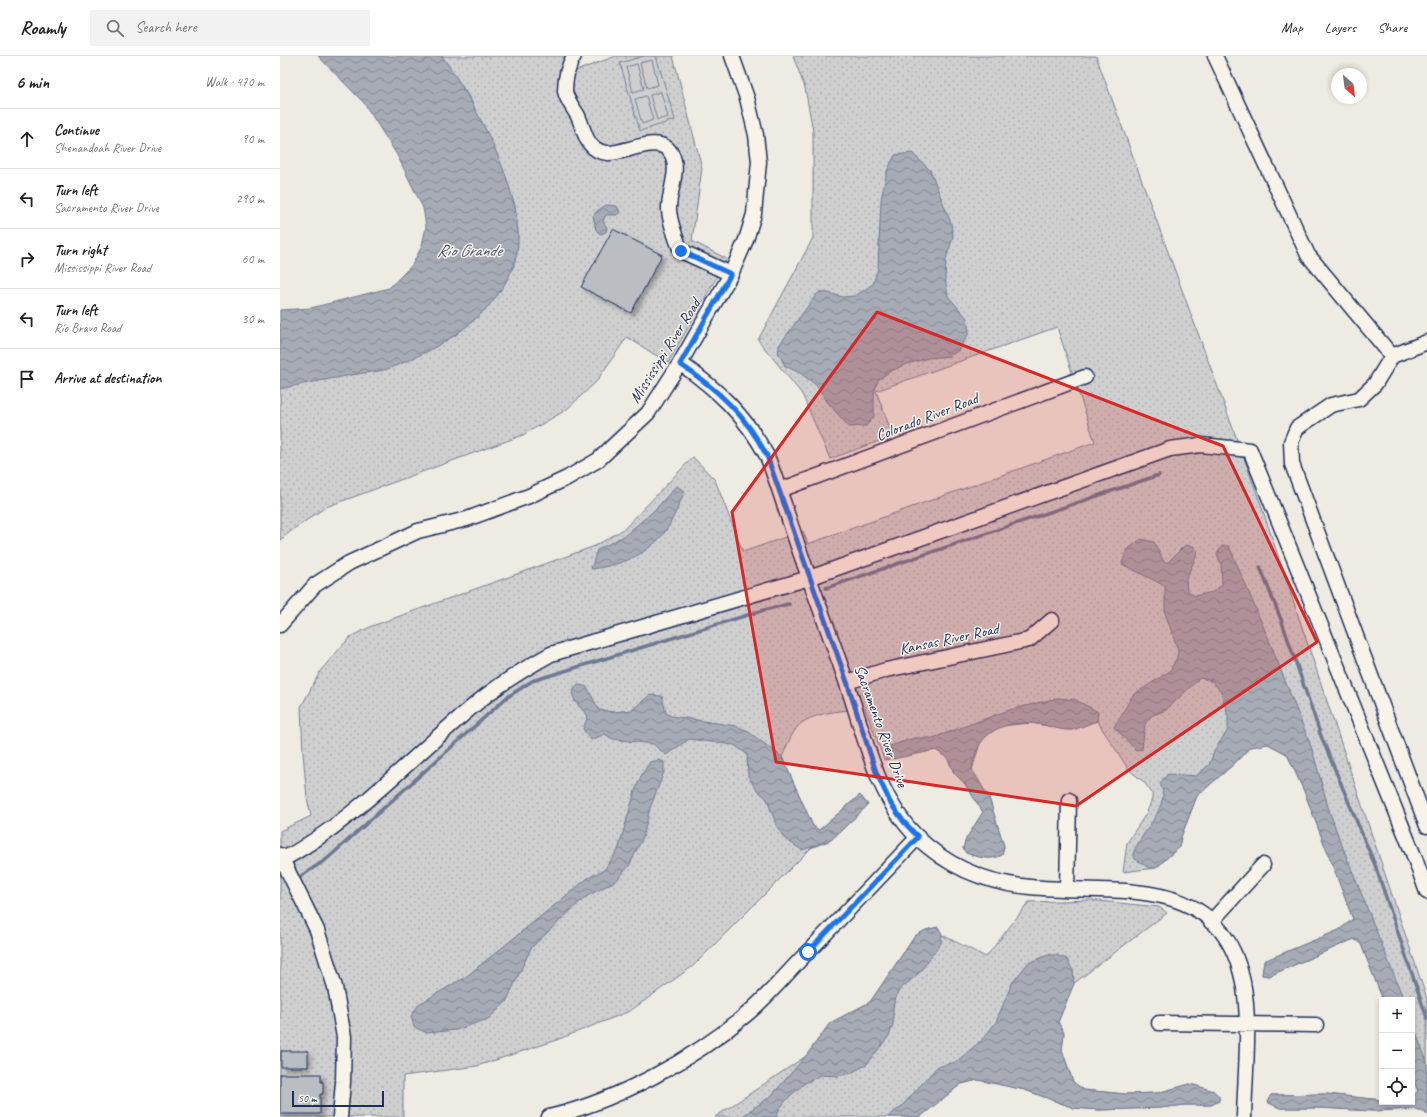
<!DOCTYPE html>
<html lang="en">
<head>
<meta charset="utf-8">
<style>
	body { margin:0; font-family:Caveat,sans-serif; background:#f2f2f2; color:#222 }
	.controls { position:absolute; right:12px; bottom:12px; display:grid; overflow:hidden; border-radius:0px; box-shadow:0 2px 6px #0003 }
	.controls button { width:36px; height:36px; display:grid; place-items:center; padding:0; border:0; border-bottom:1px solid #e0e0e0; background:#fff; color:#222; font:20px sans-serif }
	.compass { position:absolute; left:1051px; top:12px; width:36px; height:36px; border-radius:50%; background:#fff; box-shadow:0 2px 6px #0003; rotate:152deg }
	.scale { position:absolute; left:12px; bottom:10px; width:92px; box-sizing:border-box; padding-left:4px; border:2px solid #1b2f5e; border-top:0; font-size:11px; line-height:14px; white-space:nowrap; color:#1b2f5e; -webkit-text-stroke:3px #f7f3e8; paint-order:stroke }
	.stop { position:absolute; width:12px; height:12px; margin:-9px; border:3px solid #1a73e8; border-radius:50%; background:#fff }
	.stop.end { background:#1a73e8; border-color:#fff; box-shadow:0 1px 4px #0008 }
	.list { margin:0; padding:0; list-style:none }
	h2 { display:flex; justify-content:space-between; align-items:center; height:52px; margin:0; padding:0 16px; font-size:17px }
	h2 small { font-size:13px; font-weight:400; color:#767676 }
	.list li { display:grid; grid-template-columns:26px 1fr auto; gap:12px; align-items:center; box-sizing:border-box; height:60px; padding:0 16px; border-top:1px solid #e0e0e0 }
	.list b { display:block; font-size:15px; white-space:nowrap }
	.list p { margin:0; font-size:13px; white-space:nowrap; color:#767676 }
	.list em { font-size:13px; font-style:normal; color:#767676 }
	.icon { flex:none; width:22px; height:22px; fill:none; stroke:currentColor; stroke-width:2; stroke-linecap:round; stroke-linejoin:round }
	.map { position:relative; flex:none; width:1147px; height:1061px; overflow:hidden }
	header { display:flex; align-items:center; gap:24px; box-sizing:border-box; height:56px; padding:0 20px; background:#fff; border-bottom:1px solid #e0e0e0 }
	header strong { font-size:19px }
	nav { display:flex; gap:22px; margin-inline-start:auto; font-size:14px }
	.search { width:280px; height:36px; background:#f2f2f2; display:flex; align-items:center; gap:10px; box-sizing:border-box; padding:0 14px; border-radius:0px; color:#767676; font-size:15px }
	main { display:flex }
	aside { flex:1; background:#fff }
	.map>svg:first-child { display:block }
</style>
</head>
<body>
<header>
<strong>Roamly</strong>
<div class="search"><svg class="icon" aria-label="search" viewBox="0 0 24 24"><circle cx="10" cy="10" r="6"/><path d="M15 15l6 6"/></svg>Search here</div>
<nav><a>Map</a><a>Layers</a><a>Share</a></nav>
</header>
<main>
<aside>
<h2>6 min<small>Walk · 470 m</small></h2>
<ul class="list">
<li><svg class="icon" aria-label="ahead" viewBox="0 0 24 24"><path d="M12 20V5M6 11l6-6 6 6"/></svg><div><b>Continue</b><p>Shenandoah River Drive</p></div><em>90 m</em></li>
<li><svg class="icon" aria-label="left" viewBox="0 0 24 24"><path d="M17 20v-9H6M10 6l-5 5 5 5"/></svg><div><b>Turn left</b><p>Sacramento River Drive</p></div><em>290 m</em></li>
<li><svg class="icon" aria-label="right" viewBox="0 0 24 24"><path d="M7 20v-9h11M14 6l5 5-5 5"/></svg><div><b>Turn right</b><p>Mississippi River Road</p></div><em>60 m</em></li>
<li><svg class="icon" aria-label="left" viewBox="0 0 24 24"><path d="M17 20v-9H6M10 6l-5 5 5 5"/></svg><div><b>Turn left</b><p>Río Bravo Road</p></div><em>30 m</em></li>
<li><svg class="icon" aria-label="arrive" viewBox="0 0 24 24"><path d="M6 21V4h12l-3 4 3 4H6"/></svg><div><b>Arrive at destination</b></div></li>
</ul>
</aside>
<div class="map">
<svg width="1147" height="1061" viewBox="0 0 1147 1061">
	<defs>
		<pattern id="grass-dots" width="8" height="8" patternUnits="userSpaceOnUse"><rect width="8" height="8" fill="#cfcfcf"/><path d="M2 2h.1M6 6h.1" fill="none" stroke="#b1b2b4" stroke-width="1.8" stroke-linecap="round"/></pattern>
		<pattern id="park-tufts" width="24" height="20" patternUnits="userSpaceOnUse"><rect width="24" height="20" fill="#cfcfcf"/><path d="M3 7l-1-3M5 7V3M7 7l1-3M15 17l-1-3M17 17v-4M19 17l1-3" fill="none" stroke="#b1b2b4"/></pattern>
		<pattern id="water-waves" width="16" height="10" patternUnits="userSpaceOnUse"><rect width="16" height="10" fill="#a6abb5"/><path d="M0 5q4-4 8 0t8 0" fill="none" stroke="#868c96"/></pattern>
		<filter id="shadow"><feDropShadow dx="3.5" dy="3.5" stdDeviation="2" flood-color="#0004"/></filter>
	</defs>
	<rect width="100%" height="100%" fill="#eeebe2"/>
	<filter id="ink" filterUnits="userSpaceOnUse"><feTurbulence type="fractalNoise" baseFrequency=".025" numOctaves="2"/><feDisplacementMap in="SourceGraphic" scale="8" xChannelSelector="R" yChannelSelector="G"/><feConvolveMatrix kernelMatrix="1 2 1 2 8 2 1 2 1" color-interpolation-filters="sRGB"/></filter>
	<g filter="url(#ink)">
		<path fill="url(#grass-dots)" stroke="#757f96" d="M 162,0 L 287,0 L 293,16 L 336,0 L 393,0 L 422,112 L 412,185 L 447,203 L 388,307 L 347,281 L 316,326 L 286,354 L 243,379 L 46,451 L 15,472 L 0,484 L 0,333 L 175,280 L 218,238 L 233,211 L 238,178 L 235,149 L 191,44 Z
			M 513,0 L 816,0 L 980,446 L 1147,943 L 1147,1059 L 1146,1057 L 1133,1053 L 1093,1055 L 1039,1052 L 1000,1052 L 987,1046 L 991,1039 L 1046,1038 L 1102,1044 L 1102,1046 L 1132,1046 L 1132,1041 L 1138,1035 L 1132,1020 L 1132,944 L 1103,944 L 1081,888 L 1074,883 L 989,920 L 982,919 L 984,905 L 1059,874 L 1073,863 L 1024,735 L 1007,698 L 988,688 L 970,691 L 955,707 L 917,740 L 901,781 L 899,791 L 876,812 L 843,816 L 847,787 L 867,756 L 872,743 L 872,737 L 864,726 L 849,714 L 817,665 L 791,674 L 751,667 L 720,670 L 707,679 L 700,687 L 692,714 L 709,742 L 724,790 L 722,799 C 710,805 698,801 686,797 L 683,792 L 686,783 L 703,756 L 685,728 L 674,717 L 668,703 L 656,694 L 604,704 L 585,652 C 565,655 540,655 523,666 C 513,672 507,690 502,701 L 533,770 L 539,774 L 580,739 L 588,749 L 551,784 L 531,792 L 413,910 L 350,955 L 274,985 L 197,1010 L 123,1020 L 123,1061 L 0,1061 L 0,775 L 31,760 L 27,742 L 23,697 L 21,651 L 41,614 L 70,581 L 92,570 L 315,490 L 344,473 L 413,401 L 435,424 L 463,496 L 523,475 L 528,488 L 815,386 L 777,271 L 596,335 L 613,380 L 550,403 L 522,338 L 478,284 L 533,182 L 533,75 L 525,32 Z
			M 809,844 L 879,851 L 887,857 L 793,928 L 778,966 L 784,977 L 782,994 L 793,1026 L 804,1034 L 845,1038 L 877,1037 L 910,1028 L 934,1035 L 939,1040 L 939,1045 L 931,1049 L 905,1049 L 880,1052 L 819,1054 L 794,1052 L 745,1034 L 698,1024 L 681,1028 L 640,1061 L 435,1061 L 526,1000 L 550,967 L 590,946 L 635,880 L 646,874 L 658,871 L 662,879 L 706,901 L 749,846 Z"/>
		<path fill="url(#park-tufts)" stroke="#757f96" d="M 364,0 L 376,0 L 395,64 L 360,75 L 340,7 Z"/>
		<path fill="#cfcfcf" stroke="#757f96" d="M 372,4 L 378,29 L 367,32 L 360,7 Z
			M 357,8 L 364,33 L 353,36 L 346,11 Z
			M 381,36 L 388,61 L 377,64 L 370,39 Z
			M 366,40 L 373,64 L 362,68 L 355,43 Z"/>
		<path fill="url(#water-waves)" stroke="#6e7992" d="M 38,0 L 162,0 C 195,47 256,153 233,211 C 212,263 159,293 110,312 C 100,316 88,316 77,318 C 51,323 25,327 0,333 L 0,254 L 31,252 L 109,232 L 132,209 L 142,190 L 146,170 L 143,152 L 117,99 L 84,47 Z
			M 632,97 L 650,114 L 671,167 L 673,181 L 666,203 L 665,222 L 668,240 L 687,262 L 689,277 L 679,294 L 669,300 L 648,302 L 624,309 L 609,316 L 598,324 L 594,337 L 594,360 L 586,370 L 569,371 L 549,348 L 536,329 L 520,317 L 505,310 L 498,296 L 500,288 L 536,239 L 541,235 L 563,241 L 575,240 L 593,228 L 598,212 L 601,144 L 607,115 L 615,99 Z
			M 326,149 L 337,150 L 340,156 L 337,159 L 326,159 L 323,165 L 327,172 L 326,176 L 320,178 L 316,174 L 313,160 L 317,155 Z
			M 396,430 L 405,435 C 398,450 390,473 378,484 C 360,502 336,510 311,513 L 317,494 L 344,480 L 376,453 Z
			M 861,483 L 874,486 L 884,506 L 888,506 L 905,489 L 913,490 L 918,496 L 906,523 L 907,534 L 914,540 L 933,536 L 942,529 L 941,508 L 937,498 L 942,490 L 949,490 L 989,584 L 1032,693 L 1049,754 L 1059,782 L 1124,944 L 1103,944 L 1081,888 L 1074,883 L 989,920 L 982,919 L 984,905 L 1059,874 L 1073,863 L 1024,735 L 1007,698 L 988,688 L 970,691 L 955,707 L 917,740 L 901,781 L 899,791 L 876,812 L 869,812 L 855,803 L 853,798 C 860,778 881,761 883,739 C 883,735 881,730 880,727 L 888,718 L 916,720 L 929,709 L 935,693 L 948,674 L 948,660 L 941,636 L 932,625 L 920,622 L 886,654 L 871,660 L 865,668 L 862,693 L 856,694 L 834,671 L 853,639 L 890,615 L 897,601 L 898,594 L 885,557 L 885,530 L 842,508 L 846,495 Z
			M 300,629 L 307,631 L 319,654 L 334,656 L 352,654 L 370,639 L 382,640 L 386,657 L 391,660 L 456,670 L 466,674 L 502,701 L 533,770 L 539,774 L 580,739 L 588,749 L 551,784 L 522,794 L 505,783 L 497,771 L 487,743 L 476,733 L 468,720 L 467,698 L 454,689 L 409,683 L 386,699 L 373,688 L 333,683 L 325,678 L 311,684 L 303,673 L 308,660 L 295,645 L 292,637 L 296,630 Z
			M 778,642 L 796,644 L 818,656 L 817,665 C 809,667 799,673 791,674 C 778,675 764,667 751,667 C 718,666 696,679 692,713 L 709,742 L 724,790 L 722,799 C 710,805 698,801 686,797 L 683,792 L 686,783 L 703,756 L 685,728 L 674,717 L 668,703 L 656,694 L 613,703 L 610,690 L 634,682 L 653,682 L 729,654 Z
			M 379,704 L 384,706 L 384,716 L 370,752 L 363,781 L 349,810 L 337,824 L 304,842 L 251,892 L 226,946 L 208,963 L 176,974 L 147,977 L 134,971 L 131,960 L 139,948 L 187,920 L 308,822 L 324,814 L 338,794 L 355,735 L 361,720 L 370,706 Z
			M 658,871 L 662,878 L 661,887 L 639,917 L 619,934 L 613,950 L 613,968 L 609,980 L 586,1009 L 571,1017 L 558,1020 L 541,1019 L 525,1027 L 509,1041 L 500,1052 L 496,1061 L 461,1061 L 491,1040 L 526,1000 L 550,967 L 590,946 L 635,880 L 646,874 Z
			M 768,899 L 776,899 L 787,903 L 793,915 L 794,928 L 778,966 L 784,977 L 782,994 L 793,1026 L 804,1034 L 845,1038 L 877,1037 L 910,1028 L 934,1035 L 939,1040 L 939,1045 L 931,1049 L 905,1049 L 880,1052 L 819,1054 L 794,1052 L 745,1034 L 698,1024 L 681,1028 L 640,1061 L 608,1061 L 622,1050 L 657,1011 L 676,1006 L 703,983 L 716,966 L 732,927 L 748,907 Z
			M 1132,966 L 1147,1006 L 1147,1059 L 1146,1057 L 1133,1053 L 1093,1055 L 1039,1052 L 1000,1052 L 987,1046 L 991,1039 L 1046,1038 L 1102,1044 L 1102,1046 L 1132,1046 L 1132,1041 L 1138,1035 L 1132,1020 Z"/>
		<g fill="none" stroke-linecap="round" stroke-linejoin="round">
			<path stroke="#6e7992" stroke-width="3.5" d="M 980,511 L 1002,566 L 1041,680 L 1095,809 L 1147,962
				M 546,532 L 879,419
				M 21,820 L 47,803 L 226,642 L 252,625 L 484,554 L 509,548"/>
		</g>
		<path fill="#babdc2" stroke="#1b2f5e" filter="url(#shadow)" d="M 333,173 L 382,199 L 351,257 L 301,231 Z
			M 1,995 L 28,995 L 28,1011 L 1,1011 Z
			M 0,1018 L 41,1018 L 41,1026 L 43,1026 L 43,1038 L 40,1038 L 40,1058 L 0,1058 Z"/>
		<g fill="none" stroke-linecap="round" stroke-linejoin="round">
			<defs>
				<path id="minor" d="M 294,0 C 288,10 285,24 285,35 C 286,43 294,53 298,60 C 305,75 306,96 328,97 C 345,98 379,77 391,97 C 401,113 388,137 389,154 C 390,168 396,182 401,195 L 451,218
					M 935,0 L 1028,199 L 1112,300
					M 1147,286 L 1112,300 L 1095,328 L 1079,343 L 1051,349 L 1017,372 L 1011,386 L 1012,408 L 1147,770
					M 400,307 C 438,334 465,359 487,400 C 499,430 508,462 519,493 C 534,537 551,581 566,625 C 585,679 595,739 637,781 C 668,811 707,827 750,831 C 833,840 940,813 963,926 C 971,967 965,1019 964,1061
					M 500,434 L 805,321
					M 0,569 L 35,529 L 69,507 L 138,475 L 187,463 L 249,440 L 287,422 L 318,404 L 368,357 L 400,307 L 451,218 L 466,184 L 474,158 L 479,106 L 476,79 L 467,42 L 452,0
					M 567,626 L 606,614 L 749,584 L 772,564
					M 0,799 L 37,874 L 55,931 L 64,981 L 63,1026 L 60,1061
					M 0,805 C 79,763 138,693 208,638 C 228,623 249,610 271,598 L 529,522 L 890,393 L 921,389 L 970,394 L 1134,800 L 1147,836
					M 787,833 L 789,744
					M 931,866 L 983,809
					M 879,967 L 1036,969
					M 269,1061 C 337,1045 414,1003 467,958 C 486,942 503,922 520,904 C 560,863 599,822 638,781"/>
			</defs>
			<use href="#minor" stroke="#1b2f5e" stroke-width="17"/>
			<use href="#minor" stroke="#f7f3e8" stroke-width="14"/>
		</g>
	</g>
	<g fill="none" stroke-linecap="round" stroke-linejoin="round" filter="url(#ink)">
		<path stroke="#1a73e8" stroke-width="5" d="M 401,195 L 451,218 L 400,308 C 438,334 465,358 487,400 L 567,626 L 596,716 L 611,748 L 624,766 L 638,781 L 528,896"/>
	</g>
	<path fill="#d62828" fill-opacity="0.2" stroke="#d62828" stroke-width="3" stroke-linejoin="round" d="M 597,256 L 943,390 L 1037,586 L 796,750 L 496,706 L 452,456 Z"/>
	<g text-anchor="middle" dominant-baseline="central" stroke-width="3" stroke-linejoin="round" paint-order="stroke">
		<g font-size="16" fill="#1b2f5e" stroke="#f7f3e8">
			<text transform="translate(385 295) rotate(-58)">Mississippi River Road</text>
			<text transform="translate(647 361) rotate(-21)">Colorado River Road</text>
			<text transform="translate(669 583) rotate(-12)">Kansas River Road</text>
			<text transform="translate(601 670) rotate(70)">Sacramento River Drive</text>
		</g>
		<g font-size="17" font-style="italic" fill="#455478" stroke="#f7f3e8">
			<text x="189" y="194">Rio Grande</text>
		</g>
	</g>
</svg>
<div class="controls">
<button>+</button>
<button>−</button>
<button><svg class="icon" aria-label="locate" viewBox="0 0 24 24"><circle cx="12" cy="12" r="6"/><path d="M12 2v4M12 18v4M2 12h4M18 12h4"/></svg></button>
</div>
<svg class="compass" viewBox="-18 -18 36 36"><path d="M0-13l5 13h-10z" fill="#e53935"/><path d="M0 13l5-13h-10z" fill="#767676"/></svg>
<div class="scale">50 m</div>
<div class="stop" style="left:528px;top:896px"></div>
<div class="stop end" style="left:401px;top:195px"></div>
</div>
</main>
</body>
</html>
